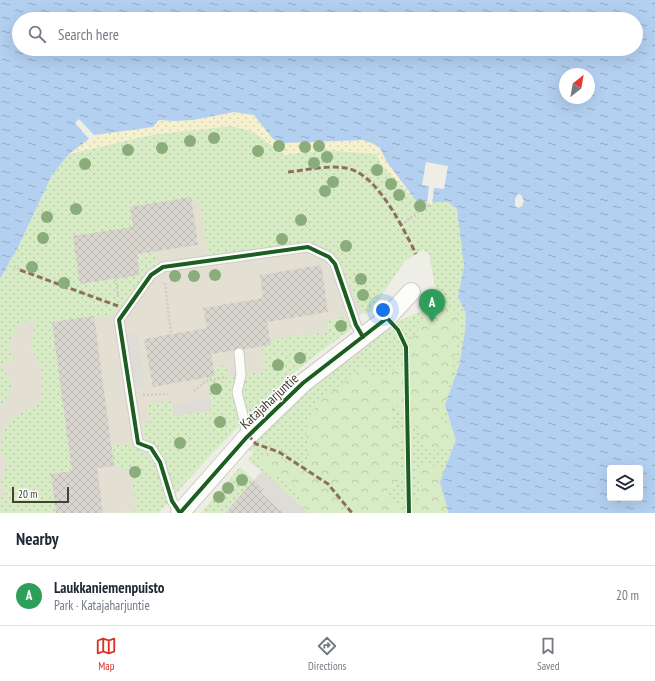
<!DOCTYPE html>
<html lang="en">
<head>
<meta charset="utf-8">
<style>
	body { margin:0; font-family:"PT Sans Narrow",sans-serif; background:#f2f2f3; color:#1f2937 }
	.controls { position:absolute; right:12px; bottom:12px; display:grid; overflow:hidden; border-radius:4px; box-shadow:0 4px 16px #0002 }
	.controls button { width:36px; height:36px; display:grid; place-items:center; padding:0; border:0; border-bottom:1px solid #e0e1e3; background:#fff; color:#1f2937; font:20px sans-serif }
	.compass { position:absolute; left:559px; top:68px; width:36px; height:36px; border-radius:50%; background:#fff; box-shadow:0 4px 16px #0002; rotate:31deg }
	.scale { position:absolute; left:12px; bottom:10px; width:57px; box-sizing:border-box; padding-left:4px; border:2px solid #444033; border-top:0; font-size:11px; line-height:14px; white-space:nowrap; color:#444033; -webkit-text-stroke:3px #fff; paint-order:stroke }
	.you { position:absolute; left:383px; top:310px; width:14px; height:14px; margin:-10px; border:3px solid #fff; border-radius:50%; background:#1a73e8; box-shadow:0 0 0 6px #1a73e833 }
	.badge { display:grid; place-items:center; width:26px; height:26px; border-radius:50%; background:#d93025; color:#fff; font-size:13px; font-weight:700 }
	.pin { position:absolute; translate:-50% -33px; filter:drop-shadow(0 1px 2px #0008) }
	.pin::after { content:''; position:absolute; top:21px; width:14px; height:12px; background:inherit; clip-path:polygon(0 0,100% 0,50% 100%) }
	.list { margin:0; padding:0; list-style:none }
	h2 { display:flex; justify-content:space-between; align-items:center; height:52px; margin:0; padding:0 16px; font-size:17px }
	h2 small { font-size:13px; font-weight:400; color:#747a83 }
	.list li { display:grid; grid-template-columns:26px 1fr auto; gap:12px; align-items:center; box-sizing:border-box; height:60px; padding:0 16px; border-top:1px solid #e0e1e3 }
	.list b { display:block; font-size:15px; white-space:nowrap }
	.list p { margin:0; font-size:13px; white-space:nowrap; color:#747a83 }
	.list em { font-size:13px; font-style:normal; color:#747a83 }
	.icon { flex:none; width:22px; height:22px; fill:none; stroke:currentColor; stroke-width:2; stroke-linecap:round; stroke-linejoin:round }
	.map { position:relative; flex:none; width:655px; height:513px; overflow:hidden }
	.search { position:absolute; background:#fff; box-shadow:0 4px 16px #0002; left:12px; right:12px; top:12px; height:44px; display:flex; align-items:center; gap:10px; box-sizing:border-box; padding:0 14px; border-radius:22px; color:#747a83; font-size:15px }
	.sheet { height:112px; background:#fff }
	nav { display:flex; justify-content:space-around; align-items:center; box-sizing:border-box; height:56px; border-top:1px solid #e0e1e3; background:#fff; font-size:11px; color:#747a83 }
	nav a { display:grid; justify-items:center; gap:2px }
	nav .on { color:#d93025 }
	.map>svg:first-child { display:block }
</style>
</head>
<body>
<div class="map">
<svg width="655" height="513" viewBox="0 0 655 513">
	<defs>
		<pattern id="grass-dots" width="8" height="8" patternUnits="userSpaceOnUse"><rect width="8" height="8" fill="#d7ebc4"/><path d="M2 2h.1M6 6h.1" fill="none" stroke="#bacba9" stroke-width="1.8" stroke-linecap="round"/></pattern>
		<pattern id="forest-crowns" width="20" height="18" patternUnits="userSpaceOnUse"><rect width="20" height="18" fill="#d7ebc4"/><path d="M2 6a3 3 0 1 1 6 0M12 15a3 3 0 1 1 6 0" fill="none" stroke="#bacba9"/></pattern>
		<pattern id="sand-dots" width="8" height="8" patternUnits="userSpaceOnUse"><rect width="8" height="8" fill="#f5f1ce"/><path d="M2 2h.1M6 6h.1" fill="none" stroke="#d3d0b1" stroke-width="1.8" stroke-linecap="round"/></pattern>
		<pattern id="water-ripples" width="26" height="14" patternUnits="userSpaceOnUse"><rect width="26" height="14" fill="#b3d0f0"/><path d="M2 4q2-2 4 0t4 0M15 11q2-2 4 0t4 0" fill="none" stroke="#93aac3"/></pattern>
		<pattern id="building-cross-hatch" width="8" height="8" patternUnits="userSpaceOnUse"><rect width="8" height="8" fill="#d8d6ce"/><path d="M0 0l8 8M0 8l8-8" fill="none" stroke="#bbb9b1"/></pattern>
	</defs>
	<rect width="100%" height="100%" fill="#eeede6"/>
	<path fill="#e3e0d3" d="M 275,158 L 377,303 L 305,354 L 150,513 L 0,513 L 0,279 L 19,245 L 58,184 Z"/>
	<path fill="url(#grass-dots)" d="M 231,126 L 252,131 L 278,150 L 380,148 L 387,162 L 417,202 L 448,202 L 457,208 L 464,266 L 458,297 L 466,313 L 465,331 L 459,366 L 445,405 L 456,440 L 449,513 L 309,513 L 248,460 L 254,453 L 241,444 L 364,337 L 441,302 L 435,286 L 429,254 L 423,250 L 405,261 L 376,303 L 374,309 L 366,315 C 345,293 347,246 309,242 L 208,255 L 200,204 L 191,198 L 130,207 L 133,227 L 80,284 L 140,275 L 137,254 L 155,253 L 157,266 L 129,307 L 116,310 L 111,316 L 52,322 L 72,471 L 51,474 L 56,513 L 0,513 L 0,496 L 7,497 L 0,481 L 8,464 L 0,449 L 6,422 L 41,402 L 42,372 L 31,347 L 35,321 C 15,321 14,331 8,347 L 14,359 L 0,365 L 0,279 L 19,245 L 52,175 L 69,154 L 156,134 Z
		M 353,316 L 356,325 C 336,341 313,356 294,373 C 245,417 201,464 159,513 L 113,513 L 136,510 L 131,471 L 114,466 L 111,446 L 144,442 L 142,424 L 150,422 L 147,404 L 171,401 L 174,416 L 212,410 L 206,378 L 215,376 L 213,367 L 226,365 L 228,377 L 265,371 L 261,347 L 271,345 L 270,340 L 327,332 L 326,320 Z
		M 0,366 L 12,381 L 9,395 L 2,404 L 0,404 Z
		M 240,467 L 254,480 L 225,513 L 201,513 Z"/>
	<path fill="url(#forest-crowns)" d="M 436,305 L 453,309 L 462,319 L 457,335 L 456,351 L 453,363 L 454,370 L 447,390 L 441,421 L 462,429 L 461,439 L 446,448 L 430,451 L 418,429 L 403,416 L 396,402 L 391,415 L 403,432 L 399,454 L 402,478 L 387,490 L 391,504 L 415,501 L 422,486 L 415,476 L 415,468 L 426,465 L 454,469 L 458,513 L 305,513 L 296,488 L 284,478 L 273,476 L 256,461 L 268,452 L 293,467 L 306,463 L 309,447 L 306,432 L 307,422 L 317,403 L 363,367 L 383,380 L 409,355 L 410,341 Z"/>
	<path fill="url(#sand-dots)" d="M 234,112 L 254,115 L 273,139 L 316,143 L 363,140 L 374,144 L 380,148 L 387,162 L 417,202 L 383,167 L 376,154 L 325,150 L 285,155 L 252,131 L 231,126 L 156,134 L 69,154 L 94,135 L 153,127 L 159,120 C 185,122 209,117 234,112 Z"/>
	<path fill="#dddcd6" d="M 138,334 L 145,387 L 130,390 L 122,335 Z
		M 210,398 L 212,410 L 174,416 L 172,404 Z
		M 262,471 L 309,513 L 283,513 L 261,493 L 264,489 L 254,480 Z"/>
	<path fill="url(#water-ripples)" fill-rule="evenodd" d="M 0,0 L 655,0 L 655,513 L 449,513 L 440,482 L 456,440 L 445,405 L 459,366 L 465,331 L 466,313 L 458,297 L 464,266 L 457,209 L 448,202 L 417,202 L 387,162 L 380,148 L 374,144 L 363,140 L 282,143 L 273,139 L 254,115 L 234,112 L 193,120 L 174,121 L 159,120 L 153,127 L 94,135 L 69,154 L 52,175 L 19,245 L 0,279 ZM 19,19 L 636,19 L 636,49 L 19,49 ZM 565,74 L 589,74 L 589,98 L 565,98 ZM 518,194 L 521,195 L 524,201 L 522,206 L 518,208 L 515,206 L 515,199 ZM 610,468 L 640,468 L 640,498 L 610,498 Z"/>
	<path fill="#eeede6" d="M 79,119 L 94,135 L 96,137 L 90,140 L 75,123 Z
		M 426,162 L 448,166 L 444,189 L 434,188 L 432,204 L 427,203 L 429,186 L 422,185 Z"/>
	<path fill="url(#building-cross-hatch)" d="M 191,197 L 198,245 L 137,254 L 140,275 L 80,284 L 73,236 L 133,227 L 130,207 Z
		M 321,265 L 328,312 L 267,322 L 271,345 L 211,354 L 215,376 L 153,387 L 144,339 L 207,328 L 203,308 L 263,298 L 260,275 Z
		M 94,316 L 114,466 L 97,468 L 103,513 L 56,513 L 51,474 L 72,471 L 52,322 Z
		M 254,480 L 264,489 L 261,493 L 283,513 L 225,513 Z"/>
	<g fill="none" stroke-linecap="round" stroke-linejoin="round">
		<defs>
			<path id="lane" d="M 239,353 L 241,375 L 237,392 L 245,423 L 246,438
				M 180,513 L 172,501 L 160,462 L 151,448 L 138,443 L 119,320 L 151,275 L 163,267 L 308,247 L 329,257 L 335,264 L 356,325 L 363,337"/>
			<path id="street" d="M 180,513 L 246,438 L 303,383 L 387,318 L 411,292"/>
		</defs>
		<use href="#lane" stroke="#cccbc4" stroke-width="11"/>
		<use href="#street" stroke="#cccbc4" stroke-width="20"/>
		<path stroke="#cdcbc6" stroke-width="2.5" stroke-dasharray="2 2" stroke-linecap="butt" d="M 401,225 L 430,204
			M 14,266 L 20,270
			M 116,279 L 118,298
			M 165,283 L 171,334
			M 194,391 L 206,381 L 226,377
			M 143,395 L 168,394"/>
		<use href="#lane" stroke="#fcfcfb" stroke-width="9"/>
		<use href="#street" stroke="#fcfcfb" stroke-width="18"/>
		<path stroke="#8d6e63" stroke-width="3" stroke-dasharray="6 3" stroke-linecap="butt" d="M 288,172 C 307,170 327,165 346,168 C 377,173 403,228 416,254
			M 20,270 L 118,306
			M 248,435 L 256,444 L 279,452 L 328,484 L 352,513"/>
		<defs>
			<path id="cycleway" d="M 180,513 L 172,501 L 160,462 L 151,448 L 138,443 L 119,320 L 151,275 L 163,267 L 308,247 L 329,257 L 335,264 L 356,325 L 363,337
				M 180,513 L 246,438 L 303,383 L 387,318 L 398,330 L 406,347 L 409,513"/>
		</defs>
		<use href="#cycleway" stroke="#fff" stroke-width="6"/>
		<use href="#cycleway" stroke="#1b5e20" stroke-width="4"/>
	</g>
	<g fill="#8aad7b">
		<circle cx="214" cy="138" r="6"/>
		<circle cx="190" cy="141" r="6"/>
		<circle cx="279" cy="146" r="6"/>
		<circle cx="319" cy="146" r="6"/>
		<circle cx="305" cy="147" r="6"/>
		<circle cx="162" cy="148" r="6"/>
		<circle cx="128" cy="150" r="6"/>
		<circle cx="258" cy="151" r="6"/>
		<circle cx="327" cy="157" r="6"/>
		<circle cx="314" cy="163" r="6"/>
		<circle cx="85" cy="164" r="6"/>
		<circle cx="377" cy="170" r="6"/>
		<circle cx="333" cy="182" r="6"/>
		<circle cx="391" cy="184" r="6"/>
		<circle cx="325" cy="191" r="6"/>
		<circle cx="399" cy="195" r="6"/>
		<circle cx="420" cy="206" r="6"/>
		<circle cx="76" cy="209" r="6"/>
		<circle cx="47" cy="217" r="6"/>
		<circle cx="301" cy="220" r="6"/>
		<circle cx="43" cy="238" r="6"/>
		<circle cx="282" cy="239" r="6"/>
		<circle cx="346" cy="246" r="6"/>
		<circle cx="32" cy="267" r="6"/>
		<circle cx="215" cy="275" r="6"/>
		<circle cx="175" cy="276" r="6"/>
		<circle cx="194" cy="276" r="6"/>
		<circle cx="361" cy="279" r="6"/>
		<circle cx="64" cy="283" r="6"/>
		<circle cx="363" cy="295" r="6"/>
		<circle cx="341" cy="326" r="6"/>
		<circle cx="300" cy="358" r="6"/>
		<circle cx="278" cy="365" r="6"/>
		<circle cx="216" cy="389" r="6"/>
		<circle cx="220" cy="422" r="6"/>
		<circle cx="180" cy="443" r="6"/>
		<circle cx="135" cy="472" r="6"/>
		<circle cx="242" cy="480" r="6"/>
		<circle cx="228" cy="488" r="6"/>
		<circle cx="219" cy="497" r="6"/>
	</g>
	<g text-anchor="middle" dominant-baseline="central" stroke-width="3" stroke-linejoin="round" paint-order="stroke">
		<g font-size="14" fill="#444033" stroke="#fff">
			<text transform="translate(269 401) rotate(-43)">Katajaharjuntie</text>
		</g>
	</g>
</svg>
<div class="controls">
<button><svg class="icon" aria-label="layers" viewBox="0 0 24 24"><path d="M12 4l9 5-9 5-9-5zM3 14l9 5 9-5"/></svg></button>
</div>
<svg class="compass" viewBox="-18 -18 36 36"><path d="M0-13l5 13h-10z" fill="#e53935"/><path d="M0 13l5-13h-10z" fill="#747a83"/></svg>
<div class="scale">20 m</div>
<div class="you"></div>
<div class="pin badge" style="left:432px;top:322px;background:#2e9e5b">A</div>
<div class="search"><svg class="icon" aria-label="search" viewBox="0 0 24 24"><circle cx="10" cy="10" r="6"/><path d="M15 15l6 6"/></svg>Search here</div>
</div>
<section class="sheet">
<h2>Nearby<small></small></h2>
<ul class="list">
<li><span class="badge" style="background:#2e9e5b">A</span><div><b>Laukkaniemenpuisto</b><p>Park · Katajaharjuntie</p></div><em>20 m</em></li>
</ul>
</section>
<nav>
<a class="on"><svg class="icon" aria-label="map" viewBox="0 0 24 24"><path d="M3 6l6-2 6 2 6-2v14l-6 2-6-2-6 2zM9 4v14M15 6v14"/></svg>Map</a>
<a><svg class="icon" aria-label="directions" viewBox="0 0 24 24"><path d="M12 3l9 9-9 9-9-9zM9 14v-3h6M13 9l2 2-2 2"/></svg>Directions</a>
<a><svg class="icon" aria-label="saved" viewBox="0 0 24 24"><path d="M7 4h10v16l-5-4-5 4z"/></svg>Saved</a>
</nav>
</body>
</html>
